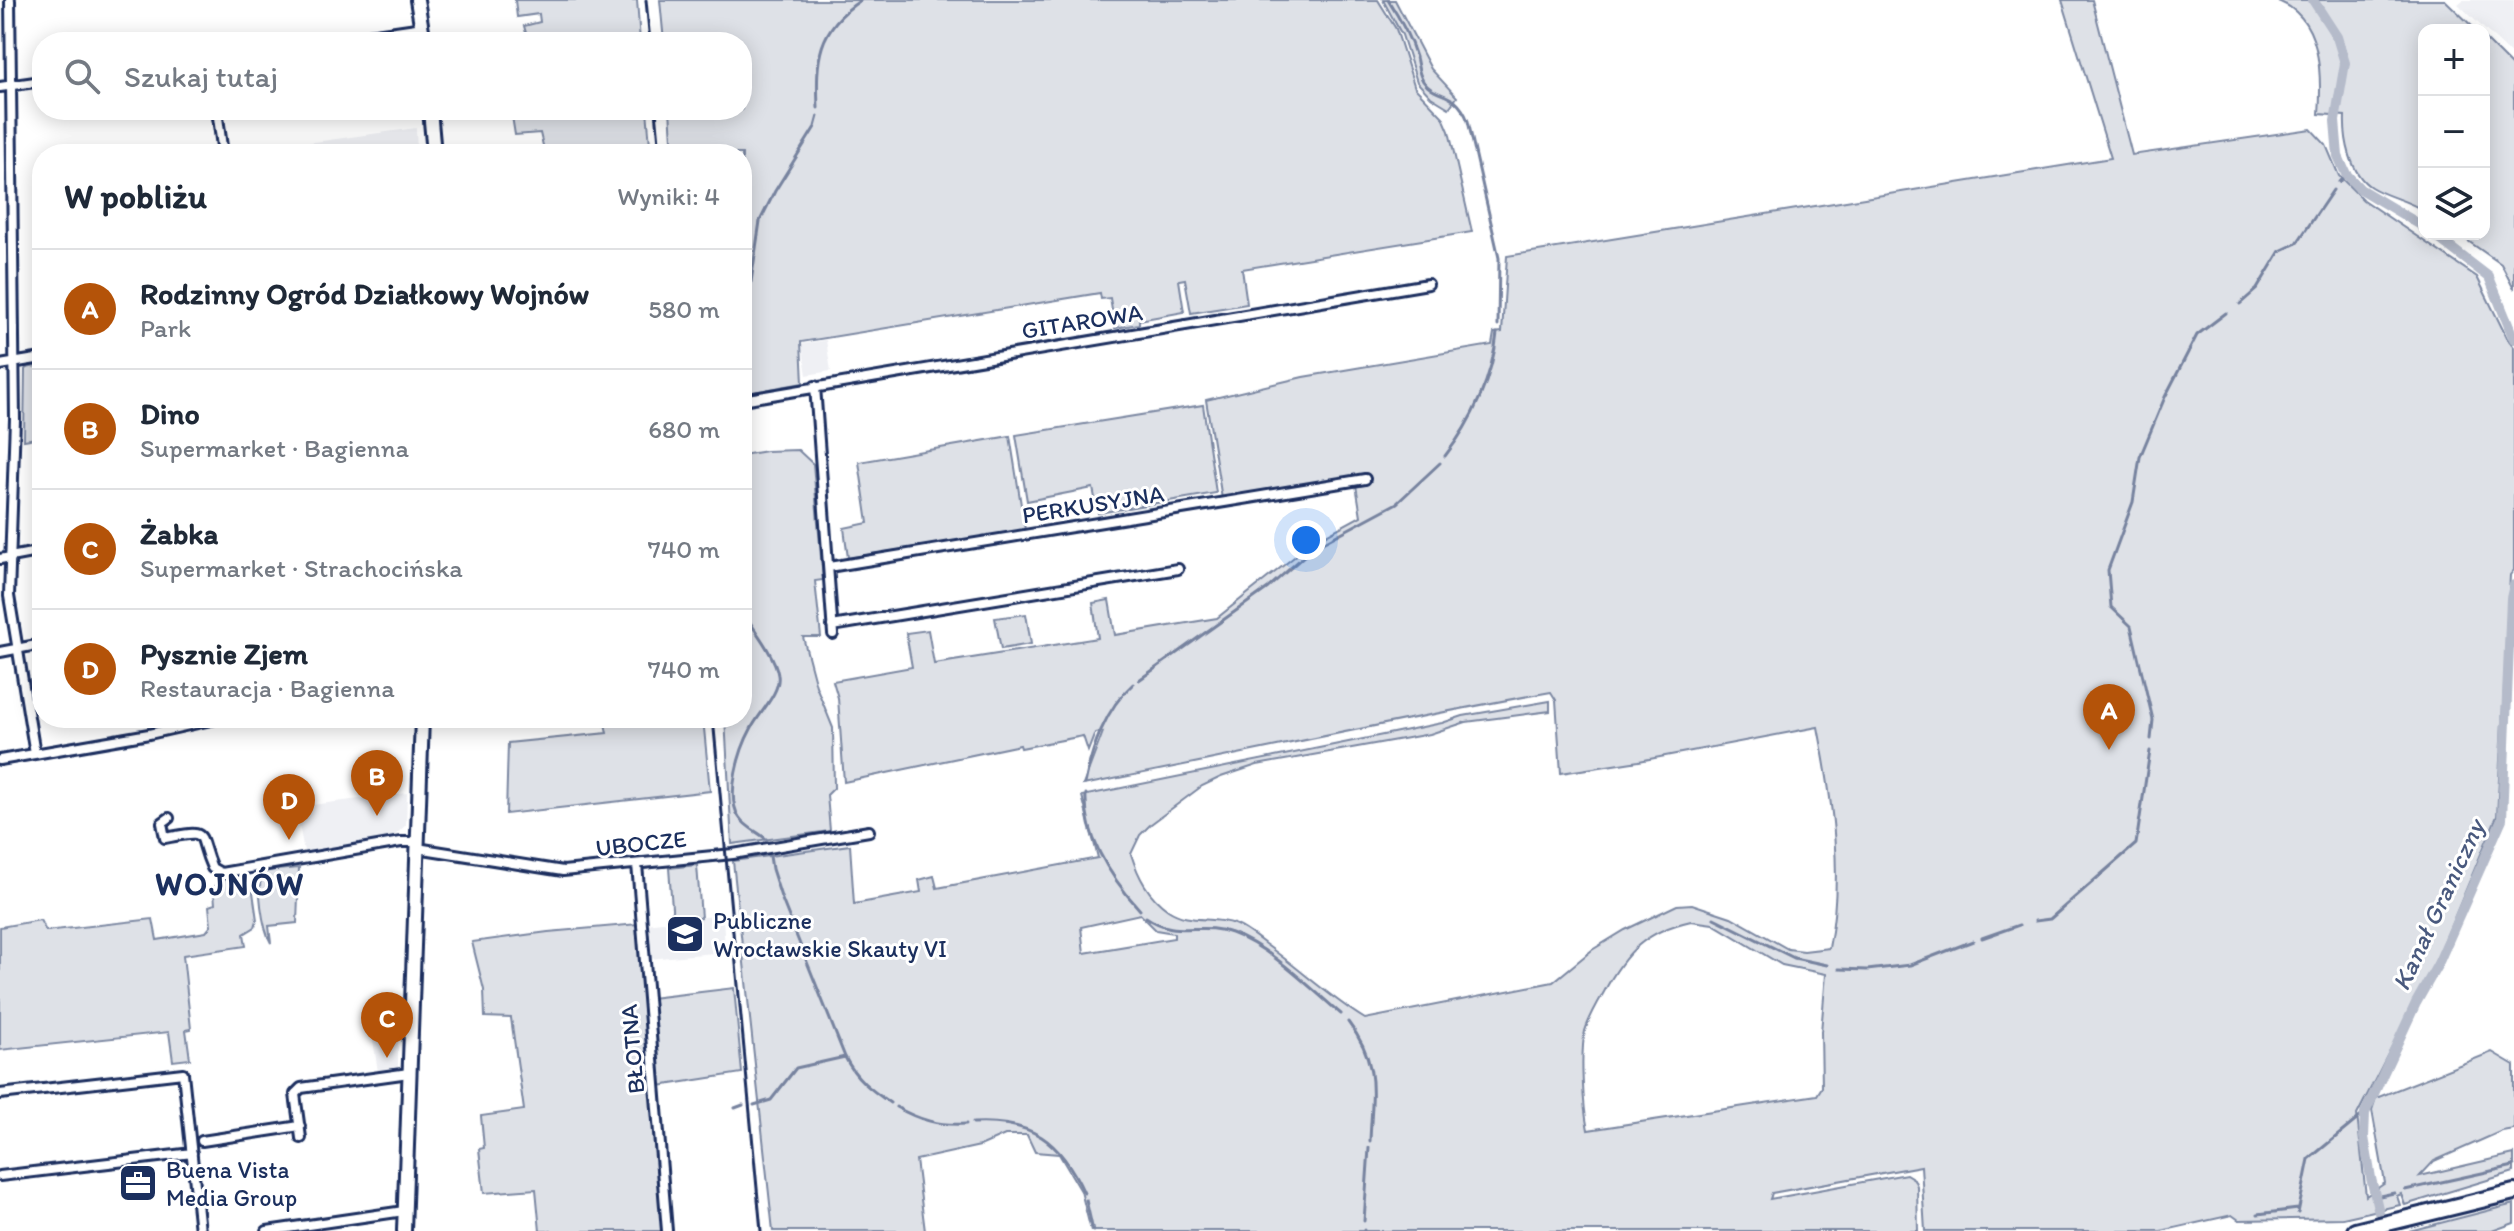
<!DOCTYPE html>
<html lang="pl">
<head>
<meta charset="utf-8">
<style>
	body { margin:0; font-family:Itim,sans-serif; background:#f2f2f3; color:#1f2937 }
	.controls { position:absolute; right:24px; top:24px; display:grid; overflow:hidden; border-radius:16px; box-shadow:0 4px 20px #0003 }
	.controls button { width:72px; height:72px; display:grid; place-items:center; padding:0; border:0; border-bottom:2px solid #e0e1e3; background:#fff; color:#1f2937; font:40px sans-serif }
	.you { position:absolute; left:1306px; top:540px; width:28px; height:28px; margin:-20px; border:6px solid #fff; border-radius:50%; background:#1a73e8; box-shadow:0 0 0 12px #1a73e833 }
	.badge { display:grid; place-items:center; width:52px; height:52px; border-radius:50%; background:#b45309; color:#fff; font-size:26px; font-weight:700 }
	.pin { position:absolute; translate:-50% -66px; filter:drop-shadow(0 2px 4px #0008) }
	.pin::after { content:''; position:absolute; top:42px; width:28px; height:24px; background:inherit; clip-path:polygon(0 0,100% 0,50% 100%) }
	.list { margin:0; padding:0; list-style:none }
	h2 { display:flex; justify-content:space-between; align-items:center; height:104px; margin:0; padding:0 32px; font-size:34px }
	h2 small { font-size:26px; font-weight:400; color:#747a83 }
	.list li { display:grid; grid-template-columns:52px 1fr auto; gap:24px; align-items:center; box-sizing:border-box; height:120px; padding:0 32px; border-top:2px solid #e0e1e3 }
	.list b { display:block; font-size:30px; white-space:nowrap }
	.list p { margin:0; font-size:26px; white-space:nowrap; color:#747a83 }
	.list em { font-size:26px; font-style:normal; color:#747a83 }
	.icon { flex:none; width:44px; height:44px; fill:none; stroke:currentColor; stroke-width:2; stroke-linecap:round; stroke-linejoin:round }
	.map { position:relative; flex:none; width:2514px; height:1231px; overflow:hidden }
	.search { position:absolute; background:#fff; box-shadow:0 4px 20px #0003; left:32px; top:32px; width:720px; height:88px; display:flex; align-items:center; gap:20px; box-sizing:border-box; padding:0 28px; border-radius:32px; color:#747a83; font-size:30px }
	.panel { position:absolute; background:#fff; box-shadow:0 4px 20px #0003; left:32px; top:144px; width:720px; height:584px; border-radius:32px }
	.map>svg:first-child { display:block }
</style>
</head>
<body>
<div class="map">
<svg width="2514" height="1231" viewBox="0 0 2514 1231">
	<rect width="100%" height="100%" fill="#fff"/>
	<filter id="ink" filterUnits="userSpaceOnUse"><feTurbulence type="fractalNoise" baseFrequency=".0125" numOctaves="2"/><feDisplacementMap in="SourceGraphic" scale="16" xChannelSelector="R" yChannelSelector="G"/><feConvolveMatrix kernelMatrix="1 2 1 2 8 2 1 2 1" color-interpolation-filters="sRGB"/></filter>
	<g filter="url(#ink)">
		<path fill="#eff0f4" d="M 2463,0 L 2514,0 L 2514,57 L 2458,4 Z
			M 416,128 L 417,154 L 287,154 L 285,146 Z
			M 826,340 L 831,371 L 807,375 L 802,344 Z
			M 407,793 L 406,825 L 394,836 L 304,852 L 296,807 Z
			M 723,915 L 725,952 L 648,959 L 645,924 Z
			M 398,1037 L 398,1070 L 378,1072 L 373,1040 Z"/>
		<path fill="#dee1e7" stroke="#7c88a2" stroke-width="2" fill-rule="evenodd" d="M 515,0 L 637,0 L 640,42 L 522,42 L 528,40 L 524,26 L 540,22 L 539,14 L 517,17 Z
			M 660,0 L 1378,0 L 1396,29 L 1415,88 L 1443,117 L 1449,131 L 1472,232 L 1242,269 L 1247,304 L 1191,313 L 1185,279 L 1179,280 L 1184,312 L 1139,320 L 1139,324 L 1115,328 L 1110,298 L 1101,299 L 1100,293 L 801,342 L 803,383 L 742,394 L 742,154 L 673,154 L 670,110 L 742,110 L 742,42 L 664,42 Z
			M 1383,0 L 1395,0 L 1431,69 L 1457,97 L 1449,108 L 1431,97 L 1417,82 L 1402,35 Z
			M 2062,0 L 2092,0 L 2132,155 L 2311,129 L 2326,145 L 2339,176 L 2363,200 L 2477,277 L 2507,338 L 2514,347 L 2514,570 L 2510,575 L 2497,816 L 2439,954 L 2357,1115 L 2366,1196 L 2385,1183 L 2372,1110 L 2376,1098 L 2492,1052 L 2514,1065 L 2514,1129 L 2502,1131 L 2434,1161 L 2420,1176 L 2514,1154 L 2514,1172 L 2405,1205 L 2401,1194 L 2397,1196 L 2400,1205 L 2343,1218 L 2239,1220 L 2232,1215 L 2161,1231 L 1925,1231 L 1921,1166 L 1772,1193 L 1770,1199 L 1906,1174 L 1914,1179 L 1917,1186 L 1918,1231 L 1091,1231 L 1081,1191 L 1059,1154 L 1035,1152 L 1027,1135 L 1005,1135 L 980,1146 L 916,1160 L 925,1231 L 773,1231 L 733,861 L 850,845 L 854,904 L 921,892 L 919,880 L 934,876 L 937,888 L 1098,858 L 1082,796 L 1442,723 L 1463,716 L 1550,701 L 1550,711 L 1466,722 L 1430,734 L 1257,765 L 1221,777 L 1202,786 L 1151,824 L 1140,835 L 1131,854 C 1138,876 1148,896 1168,910 C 1189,924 1211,916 1234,924 C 1245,928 1256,937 1265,944 C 1299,968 1329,997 1365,1019 L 1553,982 L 1592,950 L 1625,930 L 1677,905 L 1692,904 L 1731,917 L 1788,949 L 1804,951 L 1829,948 C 1844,876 1832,799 1818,727 L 1639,761 L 1561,773 L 1556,700 L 1551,692 C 1394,720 1239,755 1083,785 L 1103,732 L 1095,733 L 1088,751 L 1083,736 L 1021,748 L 1020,745 L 844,782 L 838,698 L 833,681 L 912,667 L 906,633 L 928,630 L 934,664 L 1098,638 L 1093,603 L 1109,600 L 1115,635 L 1217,618 L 1313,542 L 1361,516 L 1356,485 L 1366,482 L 1365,475 L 1222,499 L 1206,400 L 1303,377 L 1492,345 L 1494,333 L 1502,332 L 1507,256 L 2111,158 ZM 1140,914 L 1156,930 L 1174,933 L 1174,938 L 1084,953 L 1081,927 ZM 1691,921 L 1713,924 L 1782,965 L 1826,974 L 1821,1032 L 1822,1087 L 1817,1095 L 1588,1130 C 1583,1107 1580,1053 1585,1031 C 1589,1018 1597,1004 1604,992 C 1625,952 1646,931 1691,921 Z
			M 2275,0 L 2445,0 L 2476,30 L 2424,30 L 2424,211 C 2408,200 2387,197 2371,187 C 2350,174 2344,138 2345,116 L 2319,114 C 2322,75 2322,15 2275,0 Z
			M 2484,38 L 2514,68 L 2514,289 L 2501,264 L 2458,234 L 2484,234 Z
			M 511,110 L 647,110 L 650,145 L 583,154 L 545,154 L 540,133 L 515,135 Z
			M 42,365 L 42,437 L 24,440 L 25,370 L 26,368 Z
			M 1203,405 L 1216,493 L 1098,513 L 1093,488 L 1027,501 L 1016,435 Z
			M 1010,436 L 1025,530 L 848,558 L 844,528 L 868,523 L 859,462 Z
			M 798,450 L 813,464 L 823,580 L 815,581 L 821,637 L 803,637 L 816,686 L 833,728 L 834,788 L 827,795 L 830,831 L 732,844 L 725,718 L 742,718 L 742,455 L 766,451 Z
			M 1026,614 L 1031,644 L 1001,649 L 995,618 Z
			M 604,718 L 703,718 L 710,791 L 506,814 L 508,743 L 607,733 Z
			M 697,865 L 701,918 L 673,921 L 669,868 Z
			M 299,868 L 297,923 L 269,926 L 271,943 C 263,929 255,884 264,871 Z
			M 229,878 L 230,881 L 240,880 L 249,886 L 252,885 L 257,920 L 255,927 L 244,934 L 246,946 L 183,955 L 191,1029 L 186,1030 L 190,1059 L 173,1061 L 169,1032 L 0,1050 L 0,927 L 40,920 L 46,931 L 153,919 L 157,940 L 206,932 L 211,926 L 209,906 L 215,904 L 214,892 L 216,883 Z
			M 638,924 L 663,1231 L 540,1231 L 536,1189 L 484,1193 L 479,1149 L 484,1148 L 481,1116 L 524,1110 L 511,1018 L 485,1017 L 484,990 L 472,942 L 548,932 Z
			M 734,988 L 742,1073 L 658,1086 L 651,998 Z
			M 2514,1204 L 2514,1223 L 2492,1231 L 2409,1231 Z"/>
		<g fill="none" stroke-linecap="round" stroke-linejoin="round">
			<path stroke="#77839f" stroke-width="3" d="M 1388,0 C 1399,17 1410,37 1416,57 C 1418,65 1418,73 1423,81 C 1436,100 1455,88 1468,121 L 1499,258 L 1498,325
				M 818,108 C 816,59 817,29 861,0
				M 2339,182 L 2346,174
				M 2240,304 L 2257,289 L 2280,251 L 2297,243 L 2333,190
				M 742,343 L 760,221 L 775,191 L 815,127 L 818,116
				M 1445,456 C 1472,422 1493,376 1497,333
				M 742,611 C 752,626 776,657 778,675 C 781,692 759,713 751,729 C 740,749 725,796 739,817 C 746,828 759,832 767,840
				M 1139,680 L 1268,588 L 1313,548 L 1397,503 L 1440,463
				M 2151,739 L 2153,720 L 2131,626 L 2111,607 L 2108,570 L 2133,502 L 2140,457 L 2165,397 L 2197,335 L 2226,313
				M 1085,784 C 1091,749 1106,708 1133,684
				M 1086,794 C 1084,837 1112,879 1140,910
				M 770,856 L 772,869 L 781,897 L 845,1057 C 856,1079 870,1089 890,1103
				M 1146,917 C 1177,939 1200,921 1231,933 C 1270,947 1309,987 1341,1014
				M 1714,918 L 1794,958 L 1827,965
				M 2035,921 L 2050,919 L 2136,844 L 2150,751
				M 1982,938 L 2019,925
				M 1839,969 L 1867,970 L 1910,965 L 1973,941
				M 1348,1022 C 1380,1063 1372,1092 1370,1141
				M 754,1105 L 771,1100 L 796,1068 L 845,1057
				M 896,1107 C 919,1120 939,1126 966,1124
				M 735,1108 L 743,1105
				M 973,1123 C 1032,1120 1060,1140 1084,1193
				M 2405,1190 L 2514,1166
				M 2375,1197 L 2394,1193
				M 1086,1200 L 1093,1231
				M 2298,1213 L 2309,1159 L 2365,1113
				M 2258,1214 L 2298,1209
				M 1364,1221 L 1369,1148
				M 1364,1231 L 1364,1230"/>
			<path stroke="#b5bbca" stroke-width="10" d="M 2313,0 L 2337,37 L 2345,63 L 2335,121 L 2338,156 L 2346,174 L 2360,189 L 2424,227
				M 2433,234 L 2489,277 L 2514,339
				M 2383,1230 L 2371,1178 L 2364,1137 L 2365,1113 L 2416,1003 L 2438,964 L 2502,819 L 2511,598 L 2514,585"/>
			<defs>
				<path id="minor" d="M 10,0 L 15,419 L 9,596 L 35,754
					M 321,42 L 423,27
					M 0,87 L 42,81
					M 217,110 L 223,154
					M 0,365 L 42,358
					M 815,386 L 833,634
					M 742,400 L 1428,284
					M 0,559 L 42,551
					M 829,567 L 1365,479
					M 832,626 L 1178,569
					M 0,652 L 42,644
					M 0,760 L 149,734 L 220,718
					M 169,818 L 162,823 L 165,838 C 212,829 196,832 212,868 L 221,873 L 401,842 L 417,842
					M 417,848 L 563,871 L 733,854 L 869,831
					M 637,864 L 667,1231
					M 0,1094 L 183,1073 L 200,1231
					M 301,1138 L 295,1094 L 301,1088 L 409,1073
					M 202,1141 L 300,1126
					M 0,1176 L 192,1153
					M 267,1231 L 404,1211"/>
				<path id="secondary" d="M 417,0 L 424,42
					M 430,110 L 434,154
					M 404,1231 L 422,718"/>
				<path id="primary" d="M 2355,1231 L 2514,1192"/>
			</defs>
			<use href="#minor" stroke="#1b2f5e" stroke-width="14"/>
			<use href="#secondary" stroke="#1b2f5e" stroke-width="18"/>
			<use href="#primary" stroke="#1b2f5e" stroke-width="20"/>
			<use href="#minor" stroke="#fff" stroke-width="8"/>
			<use href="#secondary" stroke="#fff" stroke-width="12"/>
			<use href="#primary" stroke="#fff" stroke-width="14"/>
			<path stroke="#1b2f5e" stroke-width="3" d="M 646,0 L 650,42
				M 656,110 L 660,154
				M 713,718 L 761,1231"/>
		</g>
	</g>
	<defs>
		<symbol id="school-square" viewBox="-11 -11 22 22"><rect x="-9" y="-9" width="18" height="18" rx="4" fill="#1b2f5e" stroke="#fff"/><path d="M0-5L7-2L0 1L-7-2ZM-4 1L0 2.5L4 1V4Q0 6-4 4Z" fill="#fff"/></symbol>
		<symbol id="office-square" viewBox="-11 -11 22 22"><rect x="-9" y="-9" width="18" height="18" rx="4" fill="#1b2f5e" stroke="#fff"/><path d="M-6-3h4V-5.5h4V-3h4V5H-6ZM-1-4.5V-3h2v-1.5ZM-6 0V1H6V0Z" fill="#fff"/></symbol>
	</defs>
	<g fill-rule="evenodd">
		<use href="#school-square" x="663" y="912" width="44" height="44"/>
		<use href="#office-square" x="116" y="1161" width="44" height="44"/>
	</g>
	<g text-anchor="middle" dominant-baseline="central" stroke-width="6" stroke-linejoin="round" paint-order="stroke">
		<g font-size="24" fill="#1b2f5e" stroke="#fff">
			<text transform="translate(1082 321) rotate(-9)">GITAROWA</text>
			<text transform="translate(1093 504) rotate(-9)">PERKUSYJNA</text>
			<text transform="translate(641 843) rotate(-6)">UBOCZE</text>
			<text transform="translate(632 1049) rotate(-95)">BŁOTNA</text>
		</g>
		<g font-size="24" fill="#1b2f5e" stroke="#fff" text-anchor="start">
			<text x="713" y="920">Publiczne<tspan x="713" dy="28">Wrocławskie Skauty VI</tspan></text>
			<text x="166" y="1169">Buena Vista<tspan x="166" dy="28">Media Group</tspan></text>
		</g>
		<g font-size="26" font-style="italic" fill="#49597e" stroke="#fff">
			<text transform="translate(2438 905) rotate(-65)">Kanał Graniczny</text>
		</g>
		<g font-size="32" font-weight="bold" letter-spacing="2" fill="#1b2f5e" stroke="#fff">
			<text x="230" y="884">WOJNÓW</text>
		</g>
	</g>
</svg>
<div class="controls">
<button>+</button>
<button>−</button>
<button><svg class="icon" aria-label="layers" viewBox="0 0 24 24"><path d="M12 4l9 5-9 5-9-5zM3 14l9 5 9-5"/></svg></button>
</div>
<div class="you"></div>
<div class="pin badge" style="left:2109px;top:750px">A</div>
<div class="pin badge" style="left:377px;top:816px">B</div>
<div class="pin badge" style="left:387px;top:1058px">C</div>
<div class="pin badge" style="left:289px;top:840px">D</div>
<div class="search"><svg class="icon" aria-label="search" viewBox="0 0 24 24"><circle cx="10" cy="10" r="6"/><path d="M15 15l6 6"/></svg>Szukaj tutaj</div>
<section class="panel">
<h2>W pobliżu<small>Wyniki: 4</small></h2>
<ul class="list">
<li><span class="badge">A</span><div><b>Rodzinny Ogród Działkowy Wojnów</b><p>Park</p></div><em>580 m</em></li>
<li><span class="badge">B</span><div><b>Dino</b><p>Supermarket · Bagienna</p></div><em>680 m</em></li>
<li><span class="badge">C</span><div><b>Żabka</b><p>Supermarket · Strachocińska</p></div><em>740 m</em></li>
<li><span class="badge">D</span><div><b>Pysznie Zjem</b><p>Restauracja · Bagienna</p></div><em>740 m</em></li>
</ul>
</section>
</div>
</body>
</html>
